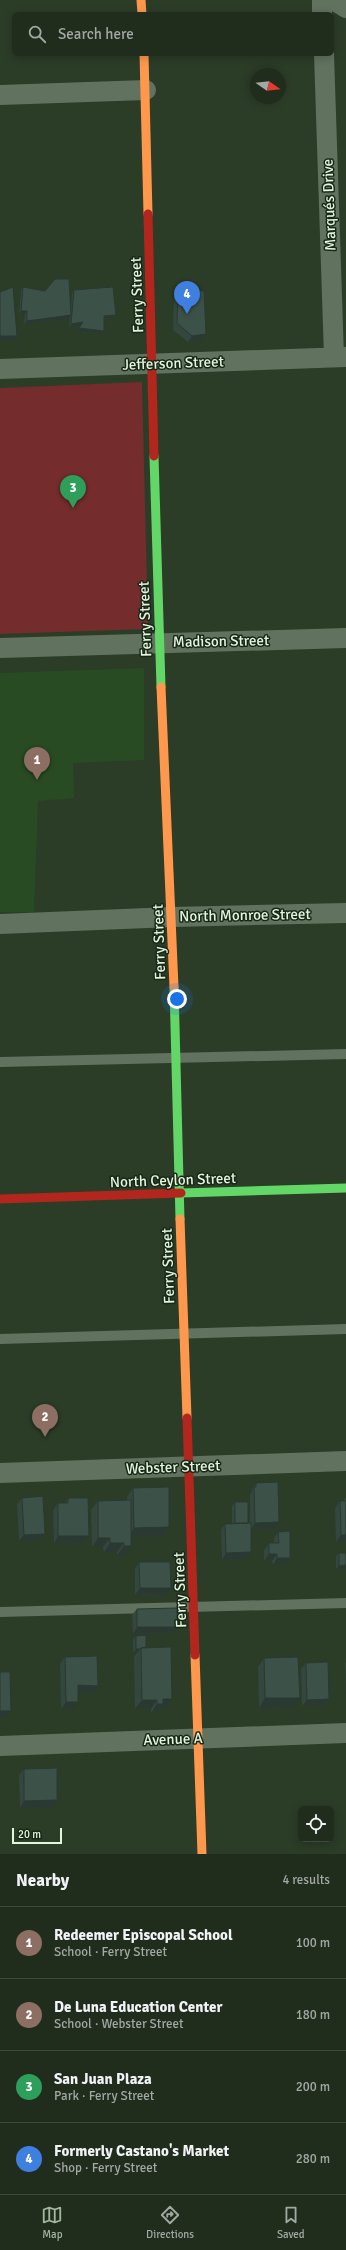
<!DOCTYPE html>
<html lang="en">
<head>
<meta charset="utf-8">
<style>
	body { margin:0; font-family:Signika,sans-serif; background:#2d392a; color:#f1f3f6 }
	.controls { position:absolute; right:12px; bottom:12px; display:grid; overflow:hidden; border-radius:6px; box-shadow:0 2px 10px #0003 }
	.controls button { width:36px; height:36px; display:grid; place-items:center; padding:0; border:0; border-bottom:1px solid #3d493b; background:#202d1d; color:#f1f3f6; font:20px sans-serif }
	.compass { position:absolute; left:250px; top:68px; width:36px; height:36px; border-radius:50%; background:#202d1d; box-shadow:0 2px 10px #0003; rotate:104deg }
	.scale { position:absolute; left:12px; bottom:10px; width:50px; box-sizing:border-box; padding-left:4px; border:2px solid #e3f6df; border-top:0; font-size:11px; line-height:14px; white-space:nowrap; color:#e3f6df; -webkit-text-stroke:3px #192716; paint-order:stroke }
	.you { position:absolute; left:177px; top:999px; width:14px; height:14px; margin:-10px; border:3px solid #fff; border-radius:50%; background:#1a73e8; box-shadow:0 0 0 6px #1a73e833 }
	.badge { display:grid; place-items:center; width:26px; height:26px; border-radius:50%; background:#a3b59f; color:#fff; font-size:13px; font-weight:700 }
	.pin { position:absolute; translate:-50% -33px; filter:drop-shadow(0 1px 2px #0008) }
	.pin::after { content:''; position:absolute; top:21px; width:14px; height:12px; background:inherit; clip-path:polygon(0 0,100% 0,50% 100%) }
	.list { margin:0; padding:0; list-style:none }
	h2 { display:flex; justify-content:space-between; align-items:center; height:52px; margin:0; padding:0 16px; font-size:17px }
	h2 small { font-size:13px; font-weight:400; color:#a2a8a4 }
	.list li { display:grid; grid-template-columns:26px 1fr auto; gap:12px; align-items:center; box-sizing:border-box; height:72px; padding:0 16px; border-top:1px solid #3d493b }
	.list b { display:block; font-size:15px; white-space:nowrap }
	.list p { margin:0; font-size:13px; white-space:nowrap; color:#a2a8a4 }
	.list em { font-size:13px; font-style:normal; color:#a2a8a4 }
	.icon { flex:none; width:22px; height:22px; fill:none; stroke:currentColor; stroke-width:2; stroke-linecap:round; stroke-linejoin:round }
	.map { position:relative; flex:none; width:346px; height:1854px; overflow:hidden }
	.search { position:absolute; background:#202d1d; box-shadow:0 2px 10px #0003; left:12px; right:12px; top:12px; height:44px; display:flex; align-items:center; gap:10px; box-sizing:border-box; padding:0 14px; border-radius:6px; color:#a2a8a4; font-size:15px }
	.sheet { height:340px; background:#202d1d }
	nav { display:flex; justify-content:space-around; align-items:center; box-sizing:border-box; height:56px; border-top:1px solid #3d493b; background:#202d1d; font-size:11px; color:#a2a8a4 }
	nav a { display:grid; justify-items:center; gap:2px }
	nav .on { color:#a3b59f }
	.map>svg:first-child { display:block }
</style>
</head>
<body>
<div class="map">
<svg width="346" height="1854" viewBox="0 0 346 1854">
	<rect width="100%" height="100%" fill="#2b3c27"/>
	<path fill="#294b23" d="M 144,668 L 144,760 L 73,763 L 74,798 L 38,801 L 34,912 L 0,912 L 0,673 Z"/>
	<path fill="#752c2d" d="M 142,382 L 148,629 L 0,634 L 0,388 Z"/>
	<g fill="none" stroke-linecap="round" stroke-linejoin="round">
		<path stroke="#61725f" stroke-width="10" d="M 0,1062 L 346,1054
			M 0,1339 L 346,1329
			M 0,1612 L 346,1603"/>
		<path stroke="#61725f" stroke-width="20" d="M 322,0 L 322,14
			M 333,0 L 346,8
			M 324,54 L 334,357
			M 0,95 L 146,90
			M 0,369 L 346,357
			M 0,648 L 346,638
			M 0,924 L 172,917 L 346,913
			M 0,1473 L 346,1461
			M 0,1746 L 346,1733"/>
		<path stroke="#63d668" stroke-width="9" d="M 154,456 L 161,687
			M 174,987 L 180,1219
			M 181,1193 L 346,1188"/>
		<path stroke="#ff974d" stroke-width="9" d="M 141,0 L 142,14
			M 144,54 L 148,214
			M 161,687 L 174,987
			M 180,1219 L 187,1418
			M 195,1655 L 202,1854"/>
		<path stroke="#b3261e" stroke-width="9" d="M 148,214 L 154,456
			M 0,1199 L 181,1193
			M 187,1418 L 195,1655"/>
	</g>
	<path fill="#34473e" d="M 23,287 L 71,309 L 72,294 L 74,290 L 116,315 L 113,318 L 104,319 L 104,331 L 102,334 L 77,332 L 80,326 L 69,328 L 70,317 L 69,319 L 24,324 L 25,314 L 19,314 L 21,290 Z
		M 178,290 L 206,334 L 201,340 L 188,342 L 173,330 L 174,297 Z
		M 256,1483 L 274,1529 L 251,1529 L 251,1552 L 247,1559 L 222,1560 L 221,1530 L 225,1524 L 232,1524 L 232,1506 L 235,1502 L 248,1523 L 250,1523 L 250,1494 L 252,1492 L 252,1489 Z
		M 133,1488 L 169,1527 L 163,1536 L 131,1537 L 125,1555 L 117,1555 L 117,1552 L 104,1552 L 103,1547 L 92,1547 L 91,1510 L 98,1501 L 127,1500 L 127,1497 Z
		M 346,1497 L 346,1542 L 336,1542 L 335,1508 L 340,1501 L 343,1501 Z
		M 22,1498 L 45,1534 L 40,1540 L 19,1541 L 17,1504 Z
		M 68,1498 L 89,1536 L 84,1542 L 54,1543 L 53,1510 L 58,1503 L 65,1503 Z
		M 278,1532 L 286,1564 L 273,1565 L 272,1561 L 264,1561 L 264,1550 L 269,1543 L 274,1543 L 274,1538 Z
		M 339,1553 L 346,1553 L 346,1569 L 336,1569 L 336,1556 Z
		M 139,1562 L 166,1594 L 135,1595 L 135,1569 Z
		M 137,1609 L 173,1633 L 133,1634 L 132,1615 Z
		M 136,1636 L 146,1647 L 172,1699 L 165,1708 L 160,1708 L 157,1713 L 151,1713 L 151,1709 L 135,1709 L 134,1657 L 137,1653 L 133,1653 L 133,1639 Z
		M 65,1657 L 93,1693 L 78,1692 L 74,1708 L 61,1709 L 60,1664 Z
		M 264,1658 L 293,1707 L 259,1708 L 258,1667 Z
		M 346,1662 L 346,1695 L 345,1663 Z
		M 306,1663 L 329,1699 L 324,1706 L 302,1706 L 301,1669 Z
		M 24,1769 L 53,1807 L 20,1808 L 19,1775 Z"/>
	<path fill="#2a3932" d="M 21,311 L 27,311 L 25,314 L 19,314 Z
		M 71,315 L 69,319 L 24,324 L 27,321 Z
		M 116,315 L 113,318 L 101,319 L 104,316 Z
		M 83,322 L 80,326 L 69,328 L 71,324 Z
		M 79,328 L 104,331 L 102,334 L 77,332 Z
		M 206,334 L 201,340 L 188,342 L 192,336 Z
		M 0,336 L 17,336 L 15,340 L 0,340 Z
		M 279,1522 L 274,1529 L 251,1529 L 255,1523 Z
		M 169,1527 L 163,1536 L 128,1537 L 134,1528 Z
		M 45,1534 L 40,1540 L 19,1541 L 24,1535 Z
		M 341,1535 L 346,1535 L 346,1542 L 336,1542 Z
		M 58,1536 L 89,1536 L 84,1542 L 54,1543 Z
		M 98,1538 L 110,1538 L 103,1547 L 92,1547 Z
		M 110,1543 L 124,1543 L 117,1552 L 104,1552 Z
		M 124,1546 L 131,1546 L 125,1555 L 117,1555 Z
		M 251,1552 L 247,1559 L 222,1560 L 226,1553 Z
		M 269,1554 L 277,1554 L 272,1561 L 264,1561 Z
		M 277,1558 L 290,1558 L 286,1564 L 273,1565 Z
		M 346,1565 L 346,1569 L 336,1569 L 339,1566 Z
		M 140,1588 L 171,1588 L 166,1594 L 135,1595 Z
		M 137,1627 L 177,1627 L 173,1633 L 133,1634 Z
		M 136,1649 L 140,1649 L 137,1653 L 133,1653 Z
		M 78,1685 L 98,1686 L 93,1693 L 73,1692 Z
		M 265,1698 L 300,1698 L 293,1707 L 259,1708 Z
		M 163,1699 L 172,1699 L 165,1708 L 160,1708 L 157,1713 L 151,1713 L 157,1704 Z
		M 329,1699 L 324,1706 L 302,1706 L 307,1700 Z
		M 142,1700 L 157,1700 L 151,1709 L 135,1709 Z
		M 66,1702 L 78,1702 L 74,1708 L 61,1709 Z
		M 0,1711 L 11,1711 L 6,1718 L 0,1718 Z
		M 57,1800 L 53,1807 L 20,1808 L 24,1801 Z"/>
	<path fill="#3c5248" stroke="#2a3932" d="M 55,279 L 69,279 L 71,315 L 27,321 L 27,311 L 21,311 L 23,287 L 45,291 Z
		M 13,287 L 17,336 L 0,336 L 0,292 Z
		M 113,287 L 116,315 L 104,316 L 104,331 L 79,328 L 83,322 L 71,324 L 74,290 Z
		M 178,290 L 204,291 L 206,334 L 192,336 L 177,323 Z
		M 278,1482 L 279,1522 L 255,1523 L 254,1487 L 256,1487 L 256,1483 Z
		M 169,1487 L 169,1527 L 134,1528 L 133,1488 Z
		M 43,1496 L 45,1534 L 24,1535 L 22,1498 Z
		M 68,1498 L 88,1498 L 89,1536 L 58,1536 L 58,1503 L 68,1503 Z
		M 131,1500 L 131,1546 L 124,1546 L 124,1543 L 110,1543 L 110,1538 L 98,1538 L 98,1501 Z
		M 340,1501 L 346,1501 L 346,1535 L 341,1535 Z
		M 235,1502 L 248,1502 L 248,1523 L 235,1523 Z
		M 251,1523 L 251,1552 L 226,1553 L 225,1524 Z
		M 290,1531 L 290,1558 L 277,1558 L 277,1554 L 269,1554 L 269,1543 L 279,1543 L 278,1532 Z
		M 339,1553 L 346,1553 L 346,1565 L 339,1566 Z
		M 139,1562 L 170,1562 L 171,1588 L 140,1588 Z
		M 177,1608 L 177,1627 L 137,1627 L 137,1609 Z
		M 146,1635 L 146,1647 L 141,1648 L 140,1649 L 136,1649 L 136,1636 Z
		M 171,1647 L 172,1699 L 163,1699 L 163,1704 L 157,1704 L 157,1700 L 142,1700 L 141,1648 Z
		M 97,1656 L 98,1686 L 78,1685 L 78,1702 L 66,1702 L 65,1657 Z
		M 298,1657 L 300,1698 L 265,1698 L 264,1658 Z
		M 328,1662 L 329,1699 L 307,1700 L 306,1663 Z
		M 0,1672 L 10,1672 L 11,1711 L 0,1711 Z
		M 57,1768 L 57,1800 L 24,1801 L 24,1769 Z"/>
	<g text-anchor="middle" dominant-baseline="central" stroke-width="3" stroke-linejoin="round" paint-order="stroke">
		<g font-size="15" fill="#e3f6df" stroke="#192716">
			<text transform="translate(329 205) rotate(-92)">Marqués Drive</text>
			<text transform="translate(137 295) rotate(-92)">Ferry Street</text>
			<text transform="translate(173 363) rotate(-2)">Jefferson Street</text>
			<text transform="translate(145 619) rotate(-92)">Ferry Street</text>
			<text transform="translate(221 641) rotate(-1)">Madison Street</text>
			<text transform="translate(245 915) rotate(-1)">North Monroe Street</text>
			<text transform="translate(159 942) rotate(-92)">Ferry Street</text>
			<text transform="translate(173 1180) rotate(-2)">North Ceylon Street</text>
			<text transform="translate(168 1266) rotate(-92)">Ferry Street</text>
			<text transform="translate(173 1467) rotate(-2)">Webster Street</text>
			<text transform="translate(180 1590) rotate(-92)">Ferry Street</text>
			<text transform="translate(173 1739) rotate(-2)">Avenue A</text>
		</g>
	</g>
</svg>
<div class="controls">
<button><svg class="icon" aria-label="locate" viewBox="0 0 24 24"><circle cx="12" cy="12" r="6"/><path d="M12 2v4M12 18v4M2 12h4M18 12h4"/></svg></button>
</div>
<svg class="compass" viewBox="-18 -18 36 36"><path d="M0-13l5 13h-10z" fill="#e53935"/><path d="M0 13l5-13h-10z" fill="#a2a8a4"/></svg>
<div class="scale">20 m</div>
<div class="you"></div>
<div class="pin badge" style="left:37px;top:780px;background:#8d6e63">1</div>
<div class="pin badge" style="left:45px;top:1437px;background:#8d6e63">2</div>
<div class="pin badge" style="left:73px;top:508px;background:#2e9e5b">3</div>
<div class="pin badge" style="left:187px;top:314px;background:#3f7fe0">4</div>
<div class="search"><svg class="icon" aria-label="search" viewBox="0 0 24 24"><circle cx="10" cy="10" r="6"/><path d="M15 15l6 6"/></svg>Search here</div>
</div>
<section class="sheet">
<h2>Nearby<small>4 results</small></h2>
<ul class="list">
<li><span class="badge" style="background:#8d6e63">1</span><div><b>Redeemer Episcopal School</b><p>School · Ferry Street</p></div><em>100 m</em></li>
<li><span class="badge" style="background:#8d6e63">2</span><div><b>De Luna Education Center</b><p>School · Webster Street</p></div><em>180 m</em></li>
<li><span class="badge" style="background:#2e9e5b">3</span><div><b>San Juan Plaza</b><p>Park · Ferry Street</p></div><em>200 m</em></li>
<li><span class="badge" style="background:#3f7fe0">4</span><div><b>Formerly Castano's Market</b><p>Shop · Ferry Street</p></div><em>280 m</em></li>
</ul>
</section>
<nav>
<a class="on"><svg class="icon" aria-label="map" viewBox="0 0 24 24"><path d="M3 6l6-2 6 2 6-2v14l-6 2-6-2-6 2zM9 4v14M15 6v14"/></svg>Map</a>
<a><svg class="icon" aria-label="directions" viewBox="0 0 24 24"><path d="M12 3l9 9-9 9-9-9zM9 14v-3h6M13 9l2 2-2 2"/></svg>Directions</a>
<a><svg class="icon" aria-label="saved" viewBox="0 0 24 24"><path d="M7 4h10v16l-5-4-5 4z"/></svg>Saved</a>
</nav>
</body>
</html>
